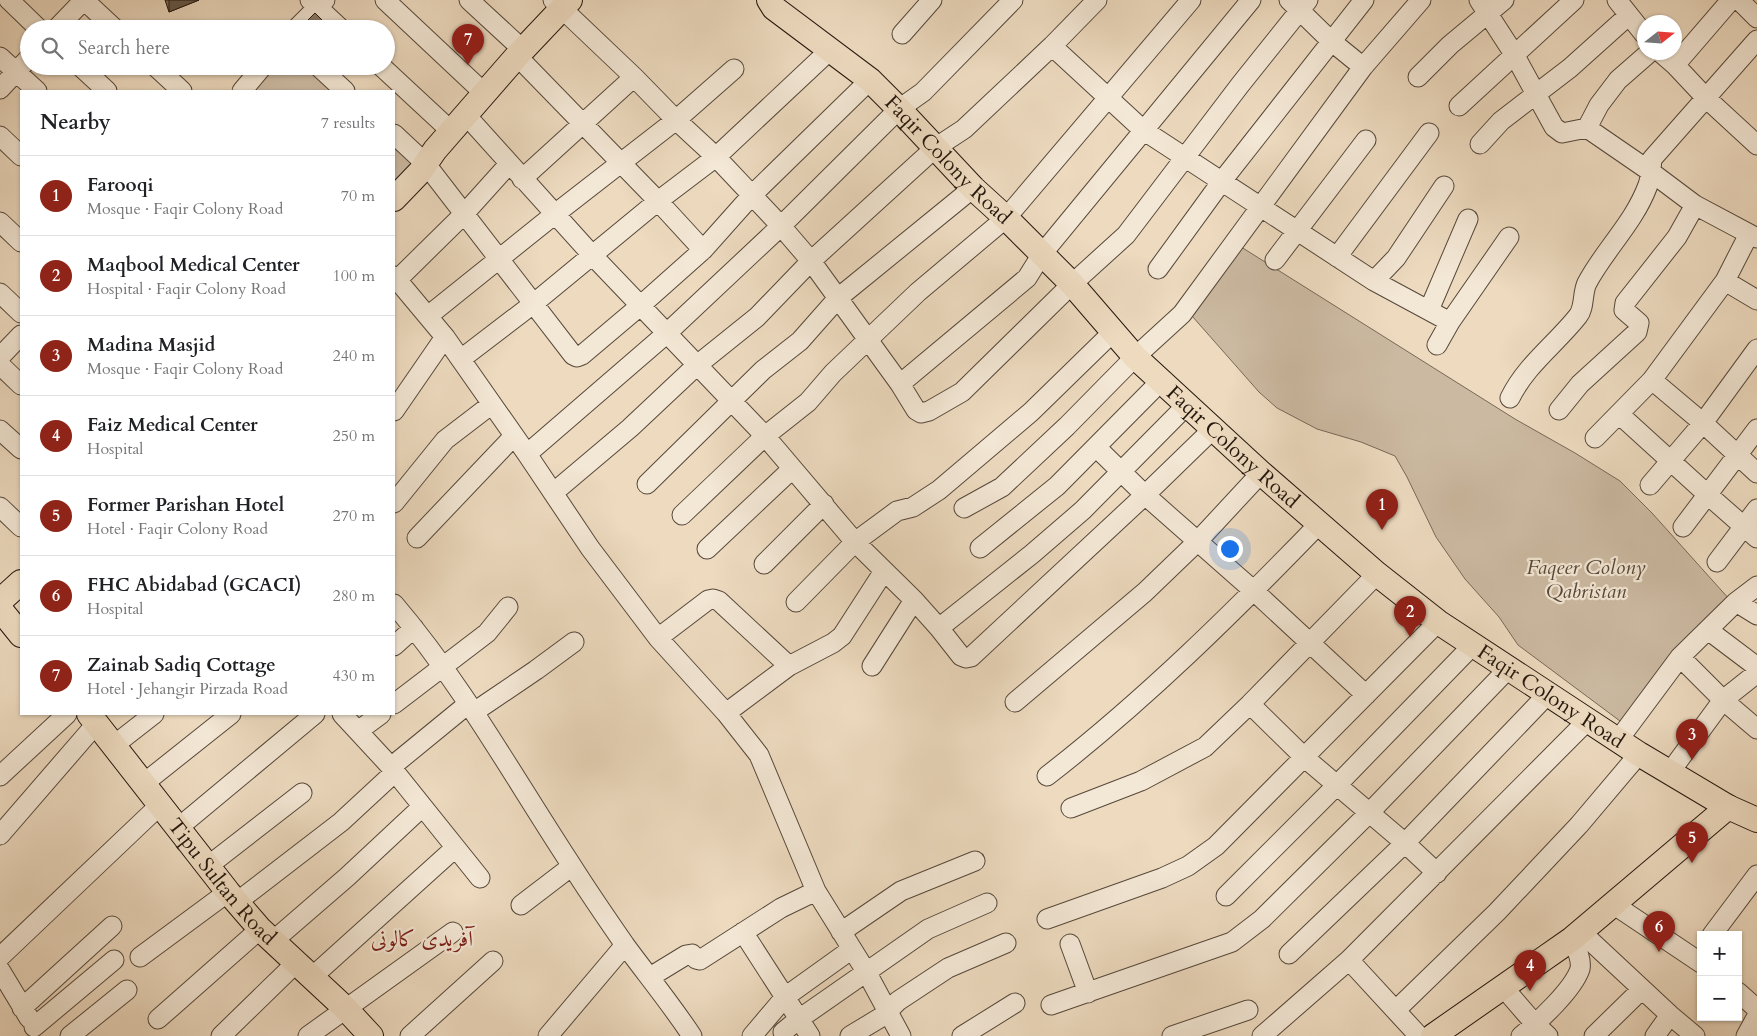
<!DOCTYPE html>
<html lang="en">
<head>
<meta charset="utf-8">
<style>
	body { margin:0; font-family:Cardo,Amiri,serif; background:#f2f2f2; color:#202124 }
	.controls { position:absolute; right:15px; bottom:15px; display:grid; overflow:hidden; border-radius:0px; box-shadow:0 1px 4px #0004 }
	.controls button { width:45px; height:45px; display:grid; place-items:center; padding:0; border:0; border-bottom:1px solid #e0e0e0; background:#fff; color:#202124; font:25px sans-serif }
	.compass { position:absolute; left:1637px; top:15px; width:45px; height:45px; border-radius:50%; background:#fff; box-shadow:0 1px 4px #0004; rotate:73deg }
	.you { position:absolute; left:1229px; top:548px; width:18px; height:18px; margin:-12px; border:4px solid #fff; border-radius:50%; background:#1a73e8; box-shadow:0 0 0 8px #1a73e833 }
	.badge { display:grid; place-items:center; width:32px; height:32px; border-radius:50%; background:#8f2418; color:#fff; font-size:16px; font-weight:700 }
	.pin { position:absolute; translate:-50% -41px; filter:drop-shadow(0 1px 2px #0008) }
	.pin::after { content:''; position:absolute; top:26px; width:18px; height:15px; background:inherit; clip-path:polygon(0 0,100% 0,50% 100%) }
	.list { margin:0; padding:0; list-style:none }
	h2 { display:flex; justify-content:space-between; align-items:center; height:65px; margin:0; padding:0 20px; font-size:21px }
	h2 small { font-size:16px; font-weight:400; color:#757577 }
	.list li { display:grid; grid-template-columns:32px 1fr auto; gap:15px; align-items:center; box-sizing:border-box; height:80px; padding:0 20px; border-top:1px solid #e0e0e0 }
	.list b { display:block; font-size:19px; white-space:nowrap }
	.list p { margin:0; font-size:16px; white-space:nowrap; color:#757577 }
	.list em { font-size:16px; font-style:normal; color:#757577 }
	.icon { flex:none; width:28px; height:28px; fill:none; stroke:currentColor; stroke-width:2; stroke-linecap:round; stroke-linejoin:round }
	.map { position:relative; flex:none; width:1757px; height:1036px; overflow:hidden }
	.search { position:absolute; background:#fff; box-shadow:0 1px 4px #0004; left:20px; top:20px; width:375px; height:55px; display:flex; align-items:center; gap:12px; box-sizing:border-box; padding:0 18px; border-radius:28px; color:#757577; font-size:19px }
	.panel { position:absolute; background:#fff; box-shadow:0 1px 4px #0004; left:20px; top:90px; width:375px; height:625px; border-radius:0px }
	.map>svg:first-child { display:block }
</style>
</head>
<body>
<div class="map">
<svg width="1757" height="1036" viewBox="0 0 1757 1036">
	<rect width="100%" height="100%" fill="#eddabf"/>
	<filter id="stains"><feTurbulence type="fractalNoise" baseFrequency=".004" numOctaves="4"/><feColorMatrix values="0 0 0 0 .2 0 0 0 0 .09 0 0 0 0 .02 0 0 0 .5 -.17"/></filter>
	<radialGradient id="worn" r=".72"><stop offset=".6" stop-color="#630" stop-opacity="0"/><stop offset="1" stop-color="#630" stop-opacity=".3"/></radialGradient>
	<path fill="#cbb9a1" stroke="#786858" d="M 268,66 L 308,66 L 337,91 L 245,91 Z
		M 394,142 L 420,165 L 394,193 Z
		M 1238,245 L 1515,419 L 1575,453 L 1620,481 L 1652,513 L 1730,600 L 1624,724 L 1518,645 L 1499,617 L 1465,579 L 1436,537 L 1407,477 L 1395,456 L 1361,442 L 1317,429 L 1277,408 L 1259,392 L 1192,316 Z"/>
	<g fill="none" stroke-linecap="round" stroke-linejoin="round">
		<defs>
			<path id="minor" d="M 9,0 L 39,29
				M 84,0 L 115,29
				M 310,0 L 341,29
				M 385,0 L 484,93
				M 469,0 L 522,49
				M 553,0 L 634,77 L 676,120 L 716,157 L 781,226 L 811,261 L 900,384 L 916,410 L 921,413 L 929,411 L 962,392 L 1072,284 L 1126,235 L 1240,85 L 1308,0
				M 1289,0 L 1331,41 L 1363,67
				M 1479,0 L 1514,54 L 1554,127 L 1562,133 L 1587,128 L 1651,172 L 1695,205 L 1757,238
				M 1617,0 L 1644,34
				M 1739,0 L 1757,18
				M 56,29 L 84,0
				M 296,29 L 325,0
				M 902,34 L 932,0
				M 1052,46 L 1143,130 L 1374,281 L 1450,322
				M 1660,52 L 1675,65 L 1706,98 L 1757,145
				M 517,56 L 658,201 L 703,250
				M 0,57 L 37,91
				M 1675,65 L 1731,0
				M 80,66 L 107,91
				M 155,66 L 182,91
				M 318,66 L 345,91
				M 381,66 L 451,131
				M 1418,77 L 1450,45 L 1504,0
				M 0,89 L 29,58
				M 242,91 L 263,66
				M 1459,106 L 1574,0
				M 465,114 L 593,256 L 765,436 L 855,542 L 914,600 L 939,628 L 961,656 L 966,658 L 971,657 L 1145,495 L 1213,429
				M 1587,128 L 1599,105 L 1618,80 L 1650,52
				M 394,134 L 425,163 L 573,355 L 577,357 L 582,355 L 640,306 L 703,250 L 752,195 L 870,80
				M 0,136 L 21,156
				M 1480,144 L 1501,121 L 1570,68 L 1629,15
				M 522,179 L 634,77
				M 0,222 L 21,242
				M 1337,257 L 1429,133
				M 1275,260 L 1366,140
				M 1158,269 L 1222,181 L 1364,0
				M 394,276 L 445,337 L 527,454 L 590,548 L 658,638 L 726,713 L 759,755 L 816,891 L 867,973 L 901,1036
				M 397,280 L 464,214 L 509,164
				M 1374,281 L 1396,258 L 1444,186
				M 1725,281 L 1757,300
				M 0,293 L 21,313
				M 1429,310 L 1468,219
				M 428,316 L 555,214 L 676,120 L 734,69
				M 1437,345 L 1450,322 L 1509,237
				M 0,357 L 21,335
				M 461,359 L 533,304 L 658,201 L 716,157 L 830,50
				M 0,365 L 21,385
				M 1652,380 L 1703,423 L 1757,473
				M 900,384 L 1027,278 L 1042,254 L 1251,0
				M 1510,398 C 1526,365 1556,344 1578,316 C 1585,307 1582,293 1587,283 C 1605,249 1634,223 1648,185 C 1651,176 1651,168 1652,159 L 1757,40
				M 1559,410 L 1580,384 L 1637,332 L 1639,323 L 1624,310 L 1625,303 L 1677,237 L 1695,205
				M 394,411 L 445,337
				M 1619,414 L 1708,495 L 1757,538
				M 0,430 L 21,449
				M 1595,438 L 1652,380 L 1725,281 L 1749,234
				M 1096,447 L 1145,495 L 1254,591 L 1366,695
				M 527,454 L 666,334 L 781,226 L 899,109 L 923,92 L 1013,0
				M 647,484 L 763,370 L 800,341 L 838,298 L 973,188
				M 1650,485 L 1703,423 L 1757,349
				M 553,493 L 630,428 L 696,366 L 757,317 L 811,261 L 935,148 L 964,129 L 1052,46 L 1097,0
				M 394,503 L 445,440 L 492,404
				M 0,507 L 21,527
				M 964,508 L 1002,487 L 1067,426 L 1135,357 L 1182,314 L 1363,67 L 1421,0
				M 682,515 L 765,436 L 808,402 L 833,373 L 918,292 L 1006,218 L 1191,0
				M 1683,527 L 1757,429
				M 417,538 L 514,436
				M 980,548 L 1057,486 L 1161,381
				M 707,549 L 792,469
				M 1717,562 L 1757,509
				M 764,564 L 824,504
				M 796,602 L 855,542 L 897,511 L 913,507 L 939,490 L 1031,412 L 1113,332
				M 1736,602 L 1757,615
				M 394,604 C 463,685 514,778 572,866 C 589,893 607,919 625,945 C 647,975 671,1004 692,1036
				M 939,628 L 1032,554 L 1083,510 L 1187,405
				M 1708,630 L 1757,667
				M 658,638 L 708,600 L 713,599 L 719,601 L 789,666
				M 394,646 L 414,628
				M 1680,657 L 1723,700 L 1757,729
				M 872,666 L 914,600
				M 1015,702 L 1145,592 L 1197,542 L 1261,473
				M 394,704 L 487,633 L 508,607
				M 1250,704 L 1305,758 L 1405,843 L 1437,873
				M 474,712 L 536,670 L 574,642
				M 726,713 L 789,666 L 833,643 L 842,636 L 884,571
				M 342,714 L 391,767 L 480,878
				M 358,731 L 381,714
				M 1619,739 L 1680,657 L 1736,602 L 1757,586
				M 113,746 L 154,714
				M 391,767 L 468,704
				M 1670,772 L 1723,700 L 1757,673
				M 0,776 L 67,714
				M 1047,776 C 1145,700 1234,612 1320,523
				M 143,784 L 231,714
				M 1071,808 L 1141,781 L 1205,747 L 1250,704 L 1377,574
				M 178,828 L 315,714
				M 0,835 L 96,724
				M 208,866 L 302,793
				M 1226,896 L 1337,785 L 1473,645
				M 237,902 L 341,822 L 395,772
				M 1613,904 L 1701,963
				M 521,905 L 572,866
				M 1047,919 L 1162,878 L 1188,866 L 1216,846 L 1438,622
				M 743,932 L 810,1036
				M 841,932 L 901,891 L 975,861
				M 1581,932 L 1670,1015 L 1695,1036
				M 1712,935 L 1757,875
				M 273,941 L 347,877 L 422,807
				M 1070,944 L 1088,993
				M 1289,954 L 1405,843 L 1548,694
				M 0,957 L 160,805
				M 140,957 L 228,892
				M 1349,960 L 1419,1036
				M 0,970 L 29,1018
				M 650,977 L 686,955 L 692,954 L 696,959 L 700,960 L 781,908 L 816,891
				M 311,978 L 455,848
				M 1503,987 L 1535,1024 L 1548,1036
				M 1738,992 L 1757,1009
				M 1051,1005 L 1232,942 L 1262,919 L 1370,812 L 1509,668
				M 22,1008 L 112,926
				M 1396,1010 L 1497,912 L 1579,825 L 1639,754
				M 158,1019 L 260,929
				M 34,1027 L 114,960
				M 783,1032 L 799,1019 L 928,929 L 987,903
				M 70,1036 L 127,990
				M 221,1036 L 296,963
				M 308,1036 L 453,932
				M 410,1036 L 493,961
				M 548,1036 L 625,945
				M 752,1036 L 785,997 L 852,949
				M 850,1036 L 888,1013 L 892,1007 L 898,1001 L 948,968 L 1006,943
				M 962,1036 L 1015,1003
				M 1172,1036 L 1248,1010
				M 1262,1036 L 1349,960 L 1588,720
				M 1521,1036 C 1538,1022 1573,990 1580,969 C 1582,959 1576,948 1572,939
				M 1594,1036 L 1642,989
				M 1655,1036 L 1670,1015
				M 1746,1036 L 1757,1016"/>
			<g id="major">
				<path id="s1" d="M 769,0 L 774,8 L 870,80 L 899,109 L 973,188 L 1006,218 L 1072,284 L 1135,357 L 1261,473 L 1377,574 L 1438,622 L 1639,754 L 1728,807 L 1757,820"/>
				<path d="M 394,199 L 420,172 L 435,150 L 517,56 L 570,0"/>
				<path d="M 0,601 L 21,582"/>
				<path d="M 0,609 L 21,635"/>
				<path id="s2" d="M 89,714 L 228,892 L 260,929 L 345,1008 L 371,1036"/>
				<path d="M 1433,1036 L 1572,939 L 1728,807"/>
			</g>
		</defs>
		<use href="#minor" stroke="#56483a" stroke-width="21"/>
		<use href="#major" stroke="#24170e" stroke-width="26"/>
		<use href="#minor" stroke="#f3e7d5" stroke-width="19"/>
		<use href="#major" stroke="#eddabf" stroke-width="24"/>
	</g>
	<path fill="#796b5b" stroke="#24170e" d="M 165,0 L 199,0 L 169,12 Z"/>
	<path fill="#63574a" stroke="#24170e" d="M 169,0 L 199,0 L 169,12 Z"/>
	<path fill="#8d7c6a" stroke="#24170e" d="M 315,13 L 331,29 L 295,29 L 294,28 L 304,24 Z"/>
	<g text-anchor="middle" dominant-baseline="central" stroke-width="4.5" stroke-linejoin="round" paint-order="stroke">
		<g font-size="21" fill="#24170e" stroke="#f3e7d5">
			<text stroke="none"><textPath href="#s1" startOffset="241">Faqir Colony Road</textPath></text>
			<text stroke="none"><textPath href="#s1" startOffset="646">Faqir Colony Road</textPath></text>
			<text stroke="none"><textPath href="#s1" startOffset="1051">Faqir Colony Road</textPath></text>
			<text stroke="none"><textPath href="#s2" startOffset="214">Tipu Sultan Road</textPath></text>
		</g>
		<g font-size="21" font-style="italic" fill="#56483a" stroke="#f3e7d5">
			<text x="1586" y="567">Faqeer Colony<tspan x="1586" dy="24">Qabristan</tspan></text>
		</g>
		<g font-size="22" fill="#7a1f14" stroke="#f3e7d5">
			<text x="422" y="939">آفریدی کالونی</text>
		</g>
	</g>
	<rect width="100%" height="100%" filter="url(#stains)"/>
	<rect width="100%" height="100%" fill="url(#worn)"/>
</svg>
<div class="controls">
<button>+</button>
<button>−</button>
</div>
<svg class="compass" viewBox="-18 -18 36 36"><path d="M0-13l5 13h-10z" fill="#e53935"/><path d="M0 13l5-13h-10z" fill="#757577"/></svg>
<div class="you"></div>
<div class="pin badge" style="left:1382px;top:530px">1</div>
<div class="pin badge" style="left:1410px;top:637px">2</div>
<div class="pin badge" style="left:1692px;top:760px">3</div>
<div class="pin badge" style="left:1530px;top:991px">4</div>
<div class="pin badge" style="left:1692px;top:863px">5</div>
<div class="pin badge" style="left:1659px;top:952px">6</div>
<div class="pin badge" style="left:468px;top:65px">7</div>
<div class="search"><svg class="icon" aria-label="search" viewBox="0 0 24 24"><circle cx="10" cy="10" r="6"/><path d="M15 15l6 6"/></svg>Search here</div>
<section class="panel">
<h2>Nearby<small>7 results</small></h2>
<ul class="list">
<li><span class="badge">1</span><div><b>Farooqi</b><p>Mosque · Faqir Colony Road</p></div><em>70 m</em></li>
<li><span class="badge">2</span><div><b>Maqbool Medical Center</b><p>Hospital · Faqir Colony Road</p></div><em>100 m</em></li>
<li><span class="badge">3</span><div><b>Madina Masjid</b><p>Mosque · Faqir Colony Road</p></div><em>240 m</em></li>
<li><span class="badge">4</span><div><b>Faiz Medical Center</b><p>Hospital</p></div><em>250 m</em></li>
<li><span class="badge">5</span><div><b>Former Parishan Hotel</b><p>Hotel · Faqir Colony Road</p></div><em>270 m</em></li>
<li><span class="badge">6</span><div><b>FHC Abidabad (GCACI)</b><p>Hospital</p></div><em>280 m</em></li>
<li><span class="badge">7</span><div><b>Zainab Sadiq Cottage</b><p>Hotel · Jehangir Pirzada Road</p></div><em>430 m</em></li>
</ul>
</section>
</div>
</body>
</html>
